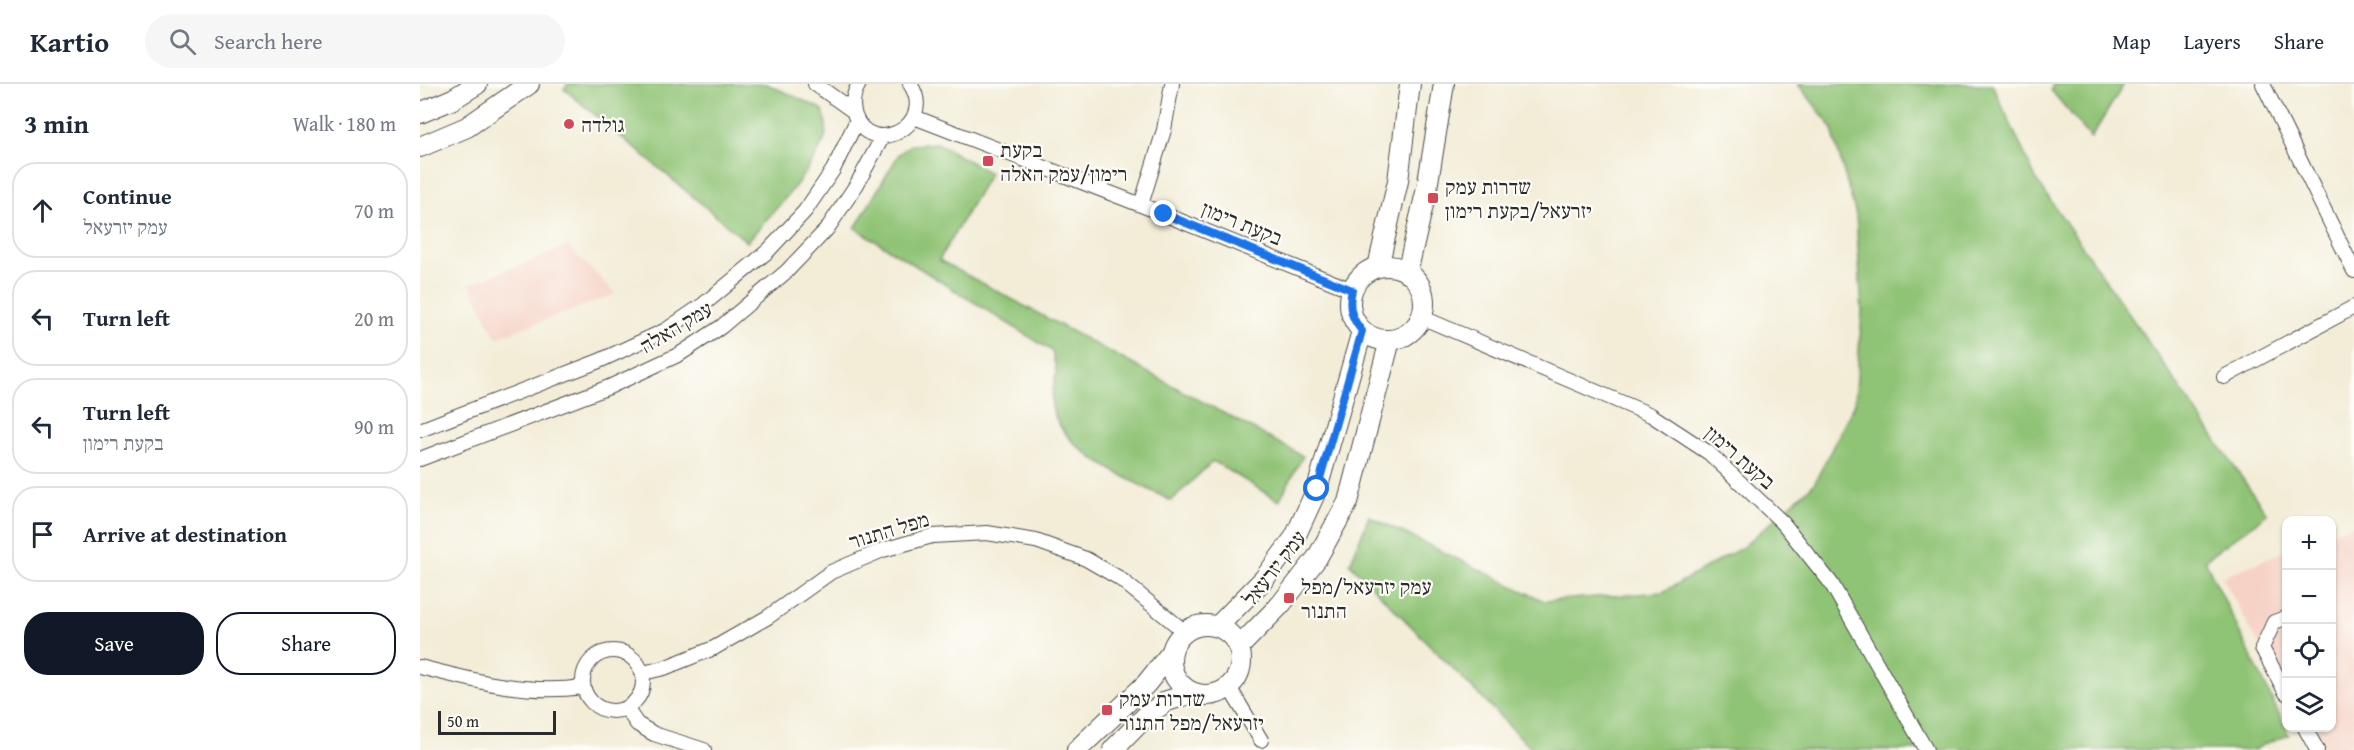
<!DOCTYPE html>
<html lang="en">
<head>
<meta charset="utf-8">
<style>
	body { margin:0; font-family:"Gentium Book Plus","Frank Ruhl Libre",serif; background:#f6f6f7; color:#1f2937 }
	.controls { position:absolute; right:18px; bottom:18px; display:grid; overflow:hidden; border-radius:12px; box-shadow:0 2px 4px #0004 }
	.controls button { width:54px; height:54px; display:grid; place-items:center; padding:0; border:0; border-bottom:2px solid #e0e1e3; background:#fff; color:#1f2937; font:30px sans-serif }
	.scale { position:absolute; left:18px; bottom:15px; width:118px; box-sizing:border-box; padding-left:6px; border:3px solid #2b2b2b; border-top:0; font-size:16px; line-height:21px; white-space:nowrap; color:#2b2b2b; -webkit-text-stroke:4px #fdfcf7; paint-order:stroke }
	.stop { position:absolute; width:18px; height:18px; margin:-14px; border:4px solid #1a73e8; border-radius:50%; background:#fff }
	.stop.end { background:#1a73e8; border-color:#fff; box-shadow:0 2px 6px #0008 }
	.list { margin:0; padding:0; list-style:none }
	h2 { display:flex; justify-content:space-between; align-items:center; height:78px; margin:0; padding:0 24px; font-size:26px }
	h2 small { font-size:20px; font-weight:400; color:#747a83 }
	.list li { display:grid; grid-template-columns:39px 1fr auto; gap:18px; align-items:center; box-sizing:border-box; height:96px; margin:0 12px 12px; padding:0 12px; border:2px solid #e0e1e3; border-radius:24px }
	.list b { display:block; font-size:22px; white-space:nowrap }
	.list p { margin:0; font-size:20px; white-space:nowrap; color:#747a83 }
	.list em { font-size:20px; font-style:normal; color:#747a83 }
	.actions { display:flex; gap:12px; padding:18px 24px }
	.actions a { flex:1; padding:14px 0; border:2px solid #111827; border-radius:24px; text-align:center; font-size:21px; color:#111827 }
	.actions .main { background:#111827; color:#fff }
	.icon { flex:none; width:33px; height:33px; fill:none; stroke:currentColor; stroke-width:2; stroke-linecap:round; stroke-linejoin:round }
	.map { position:relative; flex:none; width:1934px; height:666px; overflow:hidden }
	header { display:flex; align-items:center; gap:36px; box-sizing:border-box; height:84px; padding:0 30px; background:#fff; border-bottom:2px solid #e0e1e3 }
	header strong { font-size:28px }
	nav { display:flex; gap:33px; margin-inline-start:auto; font-size:21px }
	.search { width:420px; height:54px; background:#f6f6f7; display:flex; align-items:center; gap:15px; box-sizing:border-box; padding:0 21px; border-radius:33px; color:#747a83; font-size:22px }
	main { display:flex }
	aside { flex:1; background:#fff }
	.map>svg:first-child { display:block }
</style>
</head>
<body>
<header>
<strong>Kartio</strong>
<div class="search"><svg class="icon" aria-label="search" viewBox="0 0 24 24"><circle cx="10" cy="10" r="6"/><path d="M15 15l6 6"/></svg>Search here</div>
<nav><a>Map</a><a>Layers</a><a>Share</a></nav>
</header>
<main>
<aside>
<h2>3 min<small>Walk · 180 m</small></h2>
<ul class="list">
<li><svg class="icon" aria-label="ahead" viewBox="0 0 24 24"><path d="M12 20V5M6 11l6-6 6 6"/></svg><div><b>Continue</b><p>עמק יזרעאל</p></div><em>70 m</em></li>
<li><svg class="icon" aria-label="left" viewBox="0 0 24 24"><path d="M17 20v-9H6M10 6l-5 5 5 5"/></svg><div><b>Turn left</b></div><em>20 m</em></li>
<li><svg class="icon" aria-label="left" viewBox="0 0 24 24"><path d="M17 20v-9H6M10 6l-5 5 5 5"/></svg><div><b>Turn left</b><p>בקעת רימון</p></div><em>90 m</em></li>
<li><svg class="icon" aria-label="arrive" viewBox="0 0 24 24"><path d="M6 21V4h12l-3 4 3 4H6"/></svg><div><b>Arrive at destination</b></div></li>
</ul>
<div class="actions"><a class="main">Save</a><a>Share</a></div>
</aside>
<div class="map">
<svg width="1934" height="666" viewBox="0 0 1934 666">
	<rect width="100%" height="100%" fill="#fdfcf7"/>
	<filter id="ink" filterUnits="userSpaceOnUse"><feTurbulence type="fractalNoise" baseFrequency=".0167" numOctaves="2"/><feDisplacementMap in="SourceGraphic" scale="12" xChannelSelector="R" yChannelSelector="G"/><feConvolveMatrix kernelMatrix="1 2 1 2 8 2 1 2 1" color-interpolation-filters="sRGB"/></filter>
	<filter id="wash" filterUnits="userSpaceOnUse"><feTurbulence type="fractalNoise" baseFrequency=".008" numOctaves="4" result="noise"/><feDisplacementMap in="SourceGraphic" scale="24" xChannelSelector="R" yChannelSelector="G"/><feGaussianBlur stdDeviation="1.35" result="paint"/><feColorMatrix in="noise" values="0 0 0 0 0 0 0 0 0 0 0 0 0 0 0 0 0 1.4 0 .05"/><feComposite in="paint" operator="in"/></filter>
	<g filter="url(#wash)">
		<rect width="100%" height="100%" fill="#f3edd8"/>
		<path fill="#f6d1c5" d="M 148,162 L 196,210 L 76,254 L 50,200 Z
			M 1934,440 L 1934,659 L 1920,666 L 1897,666 L 1885,644 L 1912,644 L 1912,449 Z
			M 1866,467 L 1866,610 L 1802,493 Z"/>
		<path fill="#8fc375" stroke="#5d7750" stroke-width="1.5" d="M 148,0 L 347,0 L 402,25 C 407,36 408,50 402,61 C 384,97 353,127 327,158 L 144,5 Z
			M 1378,0 L 1572,0 L 1617,97 L 1847,430 L 1785,476 L 1869,651 L 1844,660 L 1835,666 L 1113,666 L 930,480 L 949,432 L 1124,517 L 1243,508 L 1323,463 L 1394,400 L 1435,319 L 1442,227 L 1436,131 L 1411,42 Z
			M 1633,0 L 1704,0 L 1671,54 L 1631,6 Z
			M 517,59 L 570,89 L 519,176 L 883,372 L 859,417 L 793,377 L 751,417 C 713,396 641,369 632,322 C 630,310 636,298 636,286 C 635,280 633,273 632,267 L 435,144 L 479,70 L 491,61 Z"/>
	</g>
	<g filter="url(#ink)">
		<g fill="none" stroke-linecap="round" stroke-linejoin="round">
			<defs>
				<path id="street" d="M 395,0 L 433,27
					M 439,0 C 433,10 431,20 435,32 C 451,75 518,41 490,0
					M 1843,0 L 1934,187
					M 494,33 L 721,121 L 932,206
					M 721,121 L 744,46 L 752,0
					M 1001,233 L 1231,331 L 1289,369 L 1363,439 L 1411,499 L 1506,666
					M 1804,293 L 1934,223
					M 0,346 L 179,277 L 246,246 L 284,220 L 348,167 L 385,127 L 413,86 L 437,36
					M 0,375 L 189,303 L 260,270 L 301,243 L 367,187 L 407,145 L 437,100 L 463,52
					M 1866,534 L 1854,538 L 1842,564 L 1866,609
					M163 597a30 30 0 1 1 60 0a30 30 0 1 1-60 0Z
					M 0,583 C 55,597 106,611 163,603
					M 223,589 L 244,584 L 294,564 L 348,533 L 411,488 L 463,466 L 512,452 L 567,449 L 616,457 L 666,475 L 699,494 L 765,548
					M 809,603 L 841,656
					M 206,624 L 217,640 L 234,650 L 284,666
					M 1885,644 L 1897,666"/>
				<path id="secondary" d="M 0,29 L 33,15 L 57,0
					M 0,63 L 47,43 L 109,0
					M930 219a37 37 0 1 1 74 0a37 37 0 1 1-74 0Z
					M 958,183 L 978,97 L 990,0
					M 987,189 L 1007,104 L 1024,0
					M751 576a35 35 0 1 1 70 0a35 35 0 1 1-70 0Z
					M 797,543 L 844,495 L 875,453 L 897,405 L 942,247
					M 819,563 L 861,520 L 897,474 L 928,418 L 970,256
					M 657,666 L 726,600 L 751,569
					M 693,666 L 727,631 L 747,617 L 772,609"/>
			</defs>
			<use href="#street" stroke="#494845" stroke-width="16"/>
			<use href="#secondary" stroke="#494845" stroke-width="22"/>
			<use href="#street" stroke="#fff" stroke-width="14"/>
			<use href="#secondary" stroke="#fff" stroke-width="20"/>
		</g>
	</g>
	<g fill="none" stroke-linecap="round" stroke-linejoin="round" filter="url(#ink)">
		<path stroke="#1a73e8" stroke-width="8" d="M 744,130 L 932,206 C 928,222 931,234 942,247 L 897,405"/>
	</g>
	<g fill="#d1495b" stroke="#fdfcf7" stroke-width="2">
		<circle cx="149" cy="40" r="6"/>
		<rect x="562" y="71" width="12" height="12" rx="3"/>
		<rect x="1007" y="108" width="12" height="12" rx="3"/>
		<rect x="863" y="508" width="12" height="12" rx="3"/>
		<rect x="681" y="620" width="12" height="12" rx="3"/>
	</g>
	<g text-anchor="middle" dominant-baseline="central" stroke-width="4.5" stroke-linejoin="round" paint-order="stroke">
		<g font-size="21" fill="#2b2b2b" stroke="#fdfcf7" text-anchor="start">
			<text x="161" y="40">גולדה</text>
			<text x="580" y="65">בקעת<tspan x="580" dy="24">רימון/עמק האלה</tspan></text>
			<text x="1025" y="102">שדרות עמק<tspan x="1025" dy="24">יזרעאל/בקעת רימון</tspan></text>
			<text x="881" y="502">עמק יזרעאל/מפל<tspan x="881" dy="24">התנור</tspan></text>
			<text x="699" y="614">שדרות עמק<tspan x="699" dy="24">יזרעאל/מפל התנור</tspan></text>
		</g>
		<g font-size="21" fill="#2b2b2b" stroke="#fdfcf7">
			<text transform="translate(822 139) rotate(22)">בקעת רימון</text>
			<text transform="translate(256 243) rotate(-31)">עמק האלה</text>
			<text transform="translate(1320 373) rotate(41)">בקעת רימון</text>
			<text transform="translate(469 446) rotate(-17)">מפל התנור</text>
			<text transform="translate(854 484) rotate(-52)">עמק יזרעאל</text>
		</g>
	</g>
</svg>
<div class="controls">
<button>+</button>
<button>−</button>
<button><svg class="icon" aria-label="locate" viewBox="0 0 24 24"><circle cx="12" cy="12" r="6"/><path d="M12 2v4M12 18v4M2 12h4M18 12h4"/></svg></button>
<button><svg class="icon" aria-label="layers" viewBox="0 0 24 24"><path d="M12 4l9 5-9 5-9-5zM3 14l9 5 9-5"/></svg></button>
</div>
<div class="scale">50 m</div>
<div class="stop" style="left:897px;top:405px"></div>
<div class="stop end" style="left:744px;top:130px"></div>
</div>
</main>
</body>
</html>
